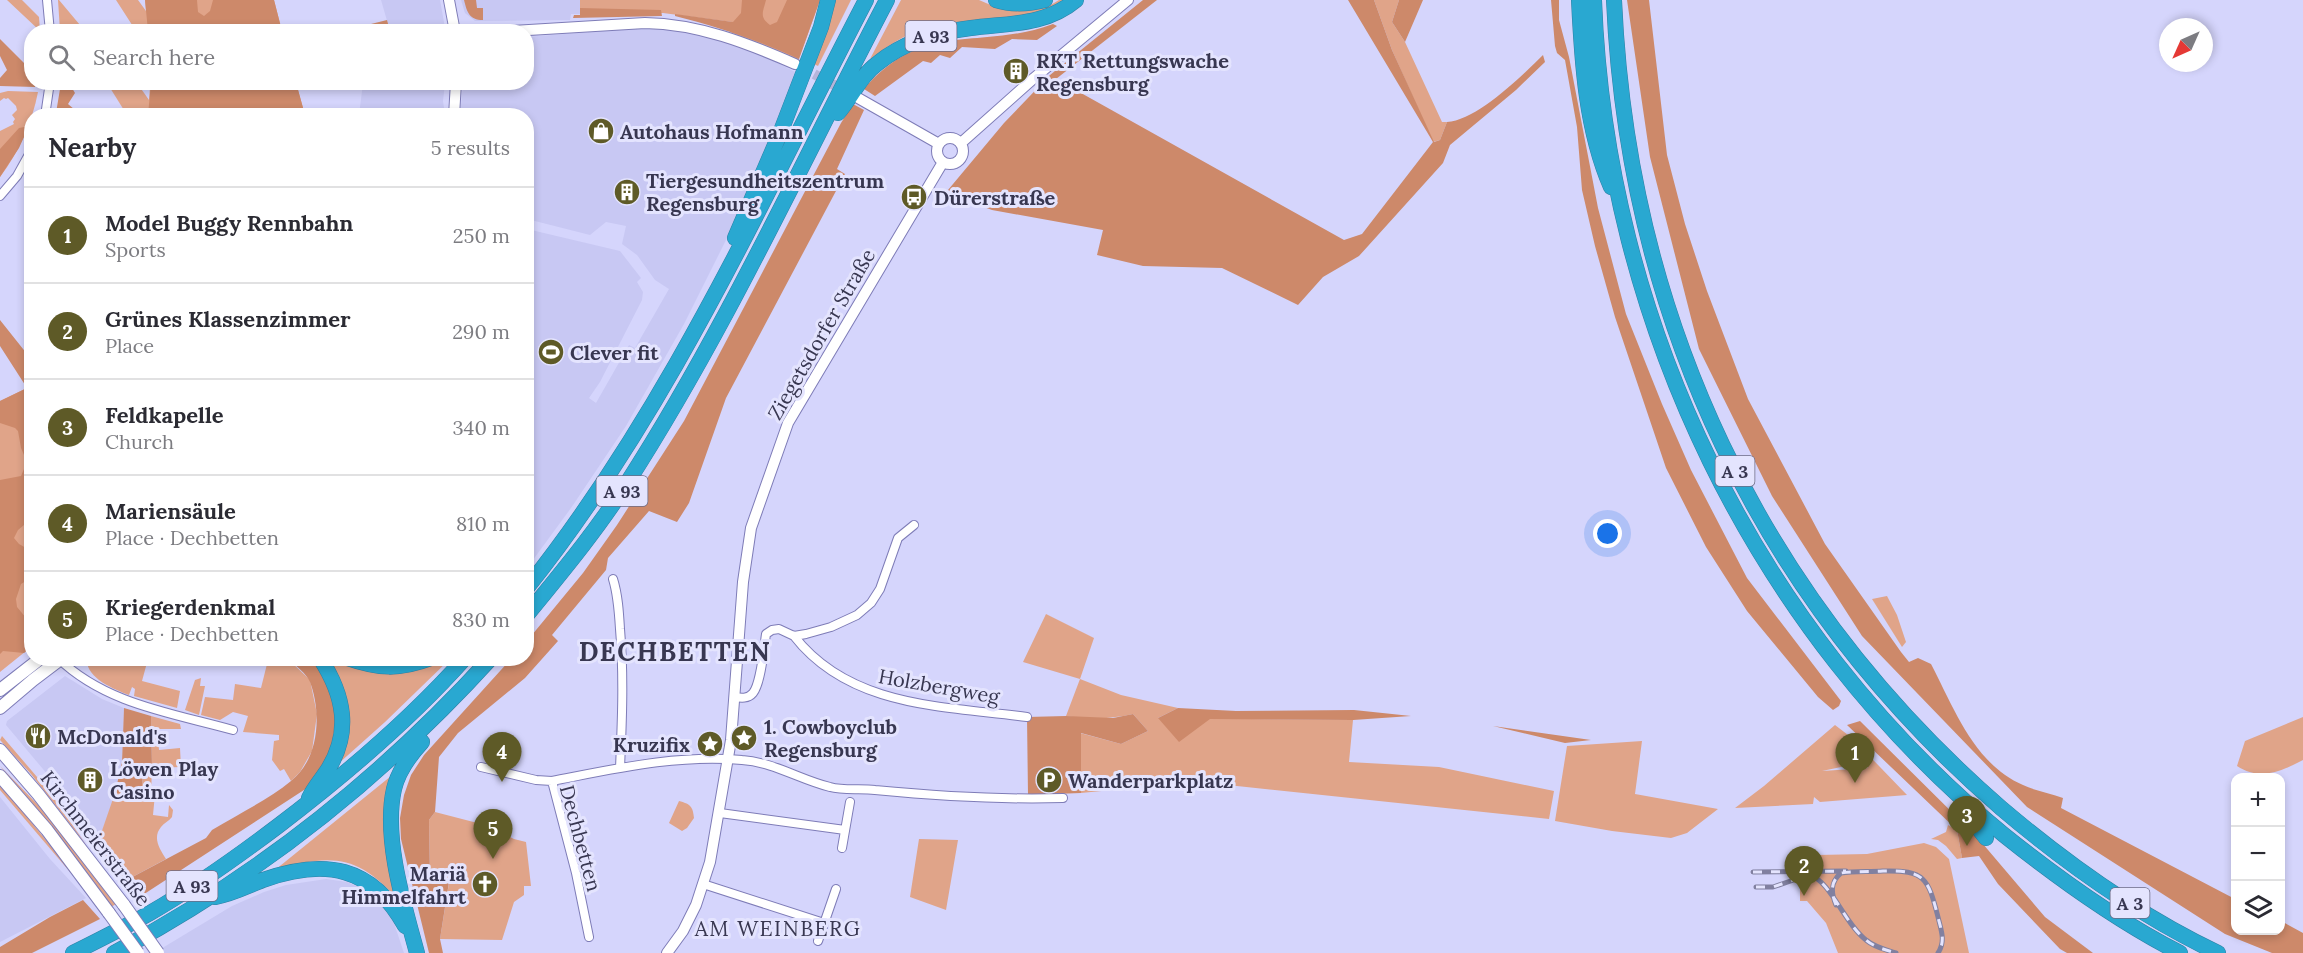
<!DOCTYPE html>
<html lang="en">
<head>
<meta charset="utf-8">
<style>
	body { margin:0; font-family:Lora,serif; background:#f2f2f3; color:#2b2b33 }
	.controls { position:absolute; right:18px; bottom:18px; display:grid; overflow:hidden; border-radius:12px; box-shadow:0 3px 9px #0003 }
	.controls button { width:54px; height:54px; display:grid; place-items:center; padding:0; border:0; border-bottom:2px solid #e1e1e2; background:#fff; color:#2b2b33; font:30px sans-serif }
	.compass { position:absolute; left:2159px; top:18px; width:54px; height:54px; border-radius:50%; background:#fff; box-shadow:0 3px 9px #0003; rotate:225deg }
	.you { position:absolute; left:1608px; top:534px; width:21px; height:21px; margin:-15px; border:4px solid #fff; border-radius:50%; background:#1a73e8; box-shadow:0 0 0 9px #1a73e833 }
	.badge { display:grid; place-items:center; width:39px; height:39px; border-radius:50%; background:#5e5a27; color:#fff; font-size:20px; font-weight:700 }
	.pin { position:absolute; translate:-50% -50px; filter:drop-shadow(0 2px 3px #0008) }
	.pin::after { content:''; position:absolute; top:32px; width:21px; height:18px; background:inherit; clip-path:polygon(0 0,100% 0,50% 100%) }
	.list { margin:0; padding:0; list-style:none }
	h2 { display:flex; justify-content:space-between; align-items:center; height:78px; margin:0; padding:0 24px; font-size:26px }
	h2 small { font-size:20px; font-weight:400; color:#7c7c81 }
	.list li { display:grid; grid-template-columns:39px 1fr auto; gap:18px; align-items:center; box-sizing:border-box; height:96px; padding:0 24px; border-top:2px solid #e1e1e2 }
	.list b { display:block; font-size:22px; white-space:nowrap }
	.list p { margin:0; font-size:20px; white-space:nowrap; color:#7c7c81 }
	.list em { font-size:20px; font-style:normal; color:#7c7c81 }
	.icon { flex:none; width:33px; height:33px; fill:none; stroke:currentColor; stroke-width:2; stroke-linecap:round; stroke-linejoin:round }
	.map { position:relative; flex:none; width:2303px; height:953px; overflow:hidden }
	.search { position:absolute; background:#fff; box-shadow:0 3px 9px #0003; left:24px; top:24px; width:510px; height:66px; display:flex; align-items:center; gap:15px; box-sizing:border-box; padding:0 21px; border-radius:24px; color:#7c7c81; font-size:22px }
	.panel { position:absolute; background:#fff; box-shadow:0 3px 9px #0003; left:24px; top:108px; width:510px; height:558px; border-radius:24px }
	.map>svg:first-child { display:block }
</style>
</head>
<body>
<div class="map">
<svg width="2303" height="953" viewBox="0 0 2303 953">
	<rect width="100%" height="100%" fill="#d5d5fc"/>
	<path fill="#c8c8f3" d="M 381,0 L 440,0 L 445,28 L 433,31 L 390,31 Z
		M 461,0 L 580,0 L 580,14 L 571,14 L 570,20 L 475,21 L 465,13 Z
		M 640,28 L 673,30 L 709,36 L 757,52 L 795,72 L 783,110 L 731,230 L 684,324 L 626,426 L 571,508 L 527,568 L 527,229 L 620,251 L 641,278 L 637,282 L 643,292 L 642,300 L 600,382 L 589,398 L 596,403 L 629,345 L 635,348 L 669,289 L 655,280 L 637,255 L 622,244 L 626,226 L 606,222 L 590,235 L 527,219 L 526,116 L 460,116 L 463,83 L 526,82 L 527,37 Z
		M 363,83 L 445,83 L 443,101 L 445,115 L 359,115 Z
		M 65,676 L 102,699 L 124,708 L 122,762 L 114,798 L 97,845 L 53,781 L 6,725 L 7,721 Z
		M 0,797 L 50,859 L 86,898 L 0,942 Z
		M 326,879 L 347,882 L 365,890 L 379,901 L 393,920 L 404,953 L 154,953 L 232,906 L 264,892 L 286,885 Z"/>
	<path fill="#e0a489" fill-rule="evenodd" d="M 7,0 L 22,0 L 39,17 L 40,31 Z
		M 58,0 L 59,0 L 85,31 L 60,31 Z
		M 116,0 L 138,0 L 146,11 L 145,0 L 274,0 L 282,31 L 136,31 Z
		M 580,0 L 820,0 L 798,61 L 730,32 L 732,22 L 663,13 L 582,16 L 580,14 Z
		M 834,0 L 851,0 L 818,66 L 814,64 Z
		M 901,0 L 979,0 L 1000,9 L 1025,11 L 1049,6 L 1059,0 L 1064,0 C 1027,30 967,16 923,29 C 903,35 887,47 870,59 Z
		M 1374,0 L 1399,0 L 1392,22 L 1405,42 L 1442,122 L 1447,122 L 1440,140 L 1433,142 L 1392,50 Z
		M 107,83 L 137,83 L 149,100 L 150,87 L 147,86 L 144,83 L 296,83 L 305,115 L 127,115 Z
		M 8,91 L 38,92 C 32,123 19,152 0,177 L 0,131 L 14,124 L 13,122 L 15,119 L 12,115 L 17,110 L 16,106 L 8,98 L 6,99 L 4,98 L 0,101 L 0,93 Z
		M 31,386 L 31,647 L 0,672 L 0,401 Z
		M 1887,596 L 1897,615 L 1906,642 L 1902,647 L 1872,599 Z
		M 1046,614 L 1094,638 L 1080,679 L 1121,695 L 1178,708 L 1158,718 L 1353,720 L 1349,762 L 1439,767 L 1554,791 L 1549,819 L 1237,786 L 1173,784 L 1081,793 L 1080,733 L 1121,744 L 1148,731 L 1133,714 C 1111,719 1088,720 1066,716 L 1080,679 L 1023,662 Z
		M 87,658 L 148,659 L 142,681 L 180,691 L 177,708 L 134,696 L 135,689 L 132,687 L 129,695 C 114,689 85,678 87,658 Z
		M 262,659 L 288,659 L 310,680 L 317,714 L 312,751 L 300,772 L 291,781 L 284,769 L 280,771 L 272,760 L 274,741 L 279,740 L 279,735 L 243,732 L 248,716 L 233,712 L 220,720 L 201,715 L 205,697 L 233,700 L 235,684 L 261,688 L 268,660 Z
		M 327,659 L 334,659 L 352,666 L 408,672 L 422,669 L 450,659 L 385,722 L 338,764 Z
		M 201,678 L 200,686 L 205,686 L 199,715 L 185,710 L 195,680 Z
		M 151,716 L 180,724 L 181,729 L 157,729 L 159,750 L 180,748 L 181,767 L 152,768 L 151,794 L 155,794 L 153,815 L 168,817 L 169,805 L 173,810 L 172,817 C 169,821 164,823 161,827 C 152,838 160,849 166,859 L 123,882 L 97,845 L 115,793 L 134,794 L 142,787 L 143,768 L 152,767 Z
		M 2303,717 L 2303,760 C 2280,772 2260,781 2237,766 L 2245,741 Z
		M 1835,725 L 1852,738 L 1907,795 L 1820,802 L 1814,797 L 1813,804 L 1735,808 L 1764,786 ZM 1851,751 L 1854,751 L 1856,758 L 1868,768 L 1822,771 L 1841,767 L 1844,761 L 1852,759 Z
		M 2,736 L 49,791 L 87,846 L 31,774 L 0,740 Z
		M 1642,741 L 1635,794 L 1718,809 L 1687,833 L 1671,838 L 1612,831 L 1555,821 L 1567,746 Z
		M 0,766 L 41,808 L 116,904 L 111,907 Z
		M 396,772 L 400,902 C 359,855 333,853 275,870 Z
		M 0,784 L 77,878 L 70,872 L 0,790 Z
		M 679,801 C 690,804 693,806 694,818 L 687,828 L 682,831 L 669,823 Z
		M 435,812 L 489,826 L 514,839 L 526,842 L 531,886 L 524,886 L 524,895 L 514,902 L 502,940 L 440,939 L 449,883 L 430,879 L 429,820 Z
		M 1948,825 L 1957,830 L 1962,858 L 1957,859 L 1946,846 L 1938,840 L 1931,839 L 1946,832 Z
		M 919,839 L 958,840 L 946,910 L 910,897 Z
		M 1924,843 L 1936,847 L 1949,859 L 1969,953 L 1838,953 L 1826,923 L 1807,901 L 1800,901 L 1800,883 L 1806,883 L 1805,866 L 1816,865 L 1814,861 L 1817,855 L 1867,854 Z"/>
	<path fill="#cd896a" d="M 145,0 L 197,0 L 198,12 L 204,16 L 210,11 L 213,0 L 274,0 L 282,31 L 148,31 Z
		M 464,0 L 476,0 L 477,8 L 483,8 L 483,20 C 469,20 467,12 464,0 Z
		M 742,0 L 766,0 C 763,12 759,17 770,25 L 777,22 L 787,0 L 820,0 L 799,59 C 758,40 718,27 675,16 L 675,14 L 733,22 L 741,13 Z
		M 1143,0 L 1157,0 L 1056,79 L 1344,240 L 1362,234 L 1433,142 L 1348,0 L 1374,0 L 1392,50 L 1434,142 L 1440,140 L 1447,122 C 1476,121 1522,76 1543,55 L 1545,62 L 1516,90 L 1450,145 L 1443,163 L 1359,256 L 1323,277 L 1298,305 L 1222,268 L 1143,266 L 1097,255 L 1103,230 L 992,210 L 970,202 L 948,190 L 1004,123 L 1050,75 Z
		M 1399,0 L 1423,0 L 1405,42 L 1392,22 Z
		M 1551,0 L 1559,0 L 1559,20 L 1569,57 L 1598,208 L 1626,314 L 1662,404 L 1691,470 L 1747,578 L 1841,701 L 1839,706 L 1833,710 L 1818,697 L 1747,611 L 1706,547 L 1666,468 L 1615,317 L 1595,246 L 1582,190 L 1577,127 L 1565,60 L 1557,53 L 1555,46 Z
		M 1627,0 L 1649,0 L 1667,155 L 1685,224 L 1707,291 L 1748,399 L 1825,544 L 1901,652 L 1909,662 L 1918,658 L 1931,664 C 1954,708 1974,764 2023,785 C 2035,791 2050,793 2063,798 L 2061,808 L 2235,899 L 2236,930 L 2280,930 L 2281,921 L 2303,933 L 2303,953 L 2272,953 L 2225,934 L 2027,807 L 1862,636 L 1772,496 L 1699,349 L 1650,157 Z
		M 580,8 L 661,10 L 662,16 L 573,18 L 574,15 L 580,15 Z
		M 387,20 L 390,31 L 343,31 Z
		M 1053,24 L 1057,26 L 1037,40 L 1012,39 L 995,49 L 962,47 L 950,58 L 940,55 L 931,63 L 923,61 L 875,96 L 864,89 C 924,19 981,51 1053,24 Z
		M 0,39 L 31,70 L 32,82 L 35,83 L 35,87 L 0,86 L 0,78 L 7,70 L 0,56 Z
		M 61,83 L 69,83 L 75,93 L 68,104 L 81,115 L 58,115 L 56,113 Z
		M 151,83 L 307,83 L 297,86 L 305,115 L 148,115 Z
		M 853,104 L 864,110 L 837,169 L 845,174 L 726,398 L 689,503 L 677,522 L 649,511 L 608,558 L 606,570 L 552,635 L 558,641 L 525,678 L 458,733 L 439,757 L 435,812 L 429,820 L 430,879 L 449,882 L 440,939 L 443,953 L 429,953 L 401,839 L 400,818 L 404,795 L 411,775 L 424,755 L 511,659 L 526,658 L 527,641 L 583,573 L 617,525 L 684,421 L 841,123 Z
		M 29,126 L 19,148 L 0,177 L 0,149 L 19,128 Z
		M 0,320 L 31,359 L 31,528 L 24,525 L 18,530 L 14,538 L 19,544 L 26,548 L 31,546 L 31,578 L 21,584 L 16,599 L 17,607 L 31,624 L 31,647 L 24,653 L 3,651 L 0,654 L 0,480 L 21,476 L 27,462 L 21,448 L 18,431 L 15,428 L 0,423 L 0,401 L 27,388 L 0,346 Z
		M 288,659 L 316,659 L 338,709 L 330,756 L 307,788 L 135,900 L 123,882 L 206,838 L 212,830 C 238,814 268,800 291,781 C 319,759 322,714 310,682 C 307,674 295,665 288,659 Z
		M 124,708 L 151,716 L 152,767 L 143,768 L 142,788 L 134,794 L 115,793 L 122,762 Z
		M 1178,708 L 1236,711 L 1354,710 L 1411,716 L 1353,720 L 1210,719 L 1179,742 L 1158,718 Z
		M 1133,714 L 1148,731 L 1121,744 L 1081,733 L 1081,793 L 1028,795 L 1027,717 L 1066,716 L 1113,718 Z
		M 1860,721 L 1977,837 L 2045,917 L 2093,953 L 2067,953 L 2060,949 L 1998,884 L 1979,856 L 1962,858 L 1957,830 L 1847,725 Z
		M 1493,726 L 1591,740 L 1565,743 Z
		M 83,900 L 100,919 L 32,953 L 0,953 L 0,947 L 50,917 Z"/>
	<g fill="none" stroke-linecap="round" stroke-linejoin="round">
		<path stroke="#b6b5da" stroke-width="10" stroke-dasharray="10 5" stroke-linecap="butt" d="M 801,67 L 845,91"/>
		<defs>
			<path id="minor" d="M 47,0 L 50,32
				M 45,116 L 50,82
				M 0,196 L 17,176 L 32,149
				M 613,579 C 618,595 619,612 620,629 C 624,676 622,722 620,768
				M 794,636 C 850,708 944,706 1027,717
				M 58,658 C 105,704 172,713 233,730
				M 734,697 C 741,698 748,699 753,693 C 761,683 764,648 766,634 L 772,630 L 779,629 L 794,636 L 806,634 L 831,627 L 857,615 L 871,603 L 880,589 L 898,538 L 914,525
				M 481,767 L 536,780 L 552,781 L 576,873 L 589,937
				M 552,781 C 614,769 678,754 742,760 C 773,762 801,780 830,787 C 844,791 861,788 875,790 C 938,796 1000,800 1063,798
				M 720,813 L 845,830
				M 842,848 L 850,802
				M 703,884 L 824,923
				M 818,941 L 836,889"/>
			<path id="tertiary" d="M 449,0 L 455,32
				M 494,32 L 645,23 C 699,24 747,43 795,64
				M 858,98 L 939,144
				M 454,116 L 456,82
				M937 151a13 13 0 1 1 26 0a13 13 0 1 1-26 0Z
				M 961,143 L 1034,78 L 1128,0
				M 667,953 L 683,931 L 696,905 L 710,862 L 731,740 L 743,582 L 751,528 L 788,423 L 943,162"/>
			<path id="secondary" d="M 0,690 L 41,658
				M 0,708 L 33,680 L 62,658
				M 0,750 L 38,794 L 124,905
				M 0,776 L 47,830 L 109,913"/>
			<path id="motorway" d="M 996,0 C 1012,5 1029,4 1045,0
				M 1579,0 C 1582,62 1586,130 1611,187
				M 1594,0 C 1606,322 1755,630 2004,835 C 2059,879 2117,921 2180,953
				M 1614,0 C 1628,318 1760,599 2001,808 C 2067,864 2140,916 2218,953
				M 838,113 C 852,97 860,76 878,63 C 905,41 937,32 971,28 C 1008,23 1045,26 1076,0
				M 735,238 L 781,131 L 821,27 L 828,0
				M 526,589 C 669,410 761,201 866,0
				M 526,616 C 561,573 597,530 627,483 C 726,329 802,162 887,0
				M 347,658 C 379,669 399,670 431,658
				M 309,798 C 314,788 321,780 327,771 C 352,732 344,695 320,658
				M 1963,809 L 1986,838
				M 215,897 C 233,894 247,886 263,880 C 325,858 372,866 405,926
				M 73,953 C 99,940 125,927 150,913 C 195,887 237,857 278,826 C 345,775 409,721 465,658
				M 114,953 C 257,877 382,778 491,658
				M 417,953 C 404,905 383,838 394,789 C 398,772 411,754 422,742"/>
		</defs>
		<use href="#minor" stroke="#7e7cb7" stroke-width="10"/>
		<use href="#tertiary" stroke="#7e7cb7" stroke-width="12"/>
		<use href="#secondary" stroke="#7e7cb7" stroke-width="14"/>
		<use href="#motorway" stroke="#2e80a4" stroke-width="16"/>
		<use href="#minor" stroke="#fff" stroke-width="8"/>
		<use href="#tertiary" stroke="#fff" stroke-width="10"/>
		<use href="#secondary" stroke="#fff" stroke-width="12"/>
		<use href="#motorway" stroke="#29a8d1" stroke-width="15"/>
		<defs>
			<path id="rail" d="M 1753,872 L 1846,871
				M 1808,873 C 1832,883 1844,923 1866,940 C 1874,947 1886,950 1896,953
				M 1756,887 L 1773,887 L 1802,877
				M 1836,905 C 1831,893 1830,882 1841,873 C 1854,871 1869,872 1883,871 C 1925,870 1928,878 1938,917 C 1941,930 1946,941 1938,953"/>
		</defs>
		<use href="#rail" stroke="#8180a0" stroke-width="5"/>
		<use href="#rail" stroke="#e4e4fe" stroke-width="3" stroke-dasharray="9" stroke-linecap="butt"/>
		<defs>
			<path id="secondary-bridge" d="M 124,905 L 158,953
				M 109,913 L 138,953"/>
		</defs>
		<use href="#secondary-bridge" stroke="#7e7cb7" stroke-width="14" stroke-linecap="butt"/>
		<use href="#secondary-bridge" stroke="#fff" stroke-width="12"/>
	</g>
	<defs>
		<symbol id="building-disc" viewBox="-11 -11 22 22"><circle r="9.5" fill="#5e5a27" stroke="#e4e4fe"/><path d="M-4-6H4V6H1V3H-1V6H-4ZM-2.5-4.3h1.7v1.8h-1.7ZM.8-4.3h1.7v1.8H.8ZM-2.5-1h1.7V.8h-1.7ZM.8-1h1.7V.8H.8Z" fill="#fff"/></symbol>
		<symbol id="shop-disc" viewBox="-11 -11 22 22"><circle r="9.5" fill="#5e5a27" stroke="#e4e4fe"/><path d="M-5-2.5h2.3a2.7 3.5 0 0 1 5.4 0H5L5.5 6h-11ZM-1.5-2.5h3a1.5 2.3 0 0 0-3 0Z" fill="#fff"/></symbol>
		<symbol id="bus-disc" viewBox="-11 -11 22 22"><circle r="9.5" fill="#5e5a27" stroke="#e4e4fe"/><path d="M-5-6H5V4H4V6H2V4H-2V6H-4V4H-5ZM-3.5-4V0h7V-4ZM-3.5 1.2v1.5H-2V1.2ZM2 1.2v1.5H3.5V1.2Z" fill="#fff"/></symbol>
		<symbol id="stadium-disc" viewBox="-11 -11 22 22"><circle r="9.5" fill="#5e5a27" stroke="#e4e4fe"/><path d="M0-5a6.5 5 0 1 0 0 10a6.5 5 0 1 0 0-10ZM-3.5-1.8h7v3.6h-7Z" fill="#fff"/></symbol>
		<symbol id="restaurant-disc" viewBox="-11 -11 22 22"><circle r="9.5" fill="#5e5a27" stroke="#e4e4fe"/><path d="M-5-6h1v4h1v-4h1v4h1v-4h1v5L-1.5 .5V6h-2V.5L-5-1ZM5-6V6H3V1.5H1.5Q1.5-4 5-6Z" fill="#fff"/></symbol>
		<symbol id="sight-disc" viewBox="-11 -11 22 22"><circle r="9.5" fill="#5e5a27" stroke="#e4e4fe"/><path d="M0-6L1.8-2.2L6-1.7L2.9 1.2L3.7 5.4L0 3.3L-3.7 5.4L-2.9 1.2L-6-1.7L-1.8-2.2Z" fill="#fff"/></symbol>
		<symbol id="parking-disc" viewBox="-11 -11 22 22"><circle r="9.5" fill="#5e5a27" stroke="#e4e4fe"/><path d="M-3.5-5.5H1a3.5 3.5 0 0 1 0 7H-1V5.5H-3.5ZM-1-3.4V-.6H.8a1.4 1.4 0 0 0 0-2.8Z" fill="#fff"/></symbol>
		<symbol id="church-disc" viewBox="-11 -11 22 22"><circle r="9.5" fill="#5e5a27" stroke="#e4e4fe"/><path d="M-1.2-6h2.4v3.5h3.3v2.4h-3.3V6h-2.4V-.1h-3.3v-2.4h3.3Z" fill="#fff"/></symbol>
	</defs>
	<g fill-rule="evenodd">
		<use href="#building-disc" x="1001" y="56" width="30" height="30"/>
		<use href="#shop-disc" x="586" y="116" width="30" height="30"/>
		<use href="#building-disc" x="612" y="177" width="30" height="30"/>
		<use href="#bus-disc" x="899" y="182" width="30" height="30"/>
		<use href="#stadium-disc" x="536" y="337" width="30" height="30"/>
		<use href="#restaurant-disc" x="23" y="721" width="30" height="30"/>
		<use href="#sight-disc" x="729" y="723" width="30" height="30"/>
		<use href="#sight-disc" x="695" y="729" width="30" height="30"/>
		<use href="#building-disc" x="75" y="765" width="30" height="30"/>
		<use href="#parking-disc" x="1034" y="765" width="30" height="30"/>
		<use href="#church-disc" x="470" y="869" width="30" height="30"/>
	</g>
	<g text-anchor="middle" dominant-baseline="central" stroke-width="6" stroke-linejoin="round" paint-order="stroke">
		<g fill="#e4e4fe" stroke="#6c6b85" stroke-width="1.5">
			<rect x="905.5" y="21" width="51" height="30" rx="4.5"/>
			<rect x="1715.5" y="456" width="39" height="30" rx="4.5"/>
			<rect x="596.5" y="476" width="51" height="30" rx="4.5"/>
			<rect x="166.5" y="871" width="51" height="30" rx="4.5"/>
			<rect x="2110.5" y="888" width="39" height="30" rx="4.5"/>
		</g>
		<g font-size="18" font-weight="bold" fill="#383751">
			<text x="931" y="36">A 93</text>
			<text x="1735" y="471">A 3</text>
			<text x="622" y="491">A 93</text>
			<text x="192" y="886">A 93</text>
			<text x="2130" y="903">A 3</text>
		</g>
		<g font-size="20" font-weight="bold" fill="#383751" stroke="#e4e4fe" text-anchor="start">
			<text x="1036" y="60">RKT Rettungswache<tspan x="1036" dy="23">Regensburg</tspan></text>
			<text x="620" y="131">Autohaus Hofmann</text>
			<text x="646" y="180">Tiergesundheitszentrum<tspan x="646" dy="23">Regensburg</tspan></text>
			<text x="934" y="197">Dürerstraße</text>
			<text x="570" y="352">Clever fit</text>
			<text x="764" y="726">1. Cowboyclub<tspan x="764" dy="23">Regensburg</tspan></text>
			<text x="57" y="736">McDonald's</text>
			<text x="690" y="744" text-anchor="end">Kruzifix</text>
			<text x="110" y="768">Löwen Play<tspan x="110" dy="23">Casino</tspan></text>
			<text x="1068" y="780">Wanderparkplatz</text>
			<text x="466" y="873" text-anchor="end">Mariä<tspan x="466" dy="23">Himmelfahrt</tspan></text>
		</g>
		<g font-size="20" fill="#383751" stroke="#e4e4fe">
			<text transform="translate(821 334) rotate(-60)">Ziegetsdorfer Straße</text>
			<text transform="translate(939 686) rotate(10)">Holzbergweg</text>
			<text transform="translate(96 838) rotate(52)">Kirchmeierstraße</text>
			<text transform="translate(581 838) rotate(75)">Dechbetten</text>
		</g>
		<g font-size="21" letter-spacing="1.5" fill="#383751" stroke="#e4e4fe">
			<text x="778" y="928">AM WEINBERG</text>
		</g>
		<g font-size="26" font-weight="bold" letter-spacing="1.5" fill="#383751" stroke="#e4e4fe">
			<text x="675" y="651">DECHBETTEN</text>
		</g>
	</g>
</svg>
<div class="controls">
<button>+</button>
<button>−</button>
<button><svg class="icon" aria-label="layers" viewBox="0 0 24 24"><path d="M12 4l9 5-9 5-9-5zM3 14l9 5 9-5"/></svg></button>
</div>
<svg class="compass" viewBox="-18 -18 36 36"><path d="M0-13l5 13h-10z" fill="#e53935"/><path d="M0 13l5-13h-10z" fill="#7c7c81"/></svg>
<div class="you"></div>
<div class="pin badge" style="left:1855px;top:783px">1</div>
<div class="pin badge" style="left:1804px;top:896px">2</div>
<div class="pin badge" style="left:1967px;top:846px">3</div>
<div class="pin badge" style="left:502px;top:782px">4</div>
<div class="pin badge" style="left:493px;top:859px">5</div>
<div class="search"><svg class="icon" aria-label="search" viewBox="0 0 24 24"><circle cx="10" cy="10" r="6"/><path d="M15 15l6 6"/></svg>Search here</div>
<section class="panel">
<h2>Nearby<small>5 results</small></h2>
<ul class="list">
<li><span class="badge">1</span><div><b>Model Buggy Rennbahn</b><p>Sports</p></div><em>250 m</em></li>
<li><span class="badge">2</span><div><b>Grünes Klassenzimmer</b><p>Place</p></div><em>290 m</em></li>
<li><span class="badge">3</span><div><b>Feldkapelle</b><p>Church</p></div><em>340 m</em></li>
<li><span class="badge">4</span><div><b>Mariensäule</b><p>Place · Dechbetten</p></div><em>810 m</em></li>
<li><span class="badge">5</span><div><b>Kriegerdenkmal</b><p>Place · Dechbetten</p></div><em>830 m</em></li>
</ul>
</section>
</div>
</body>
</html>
